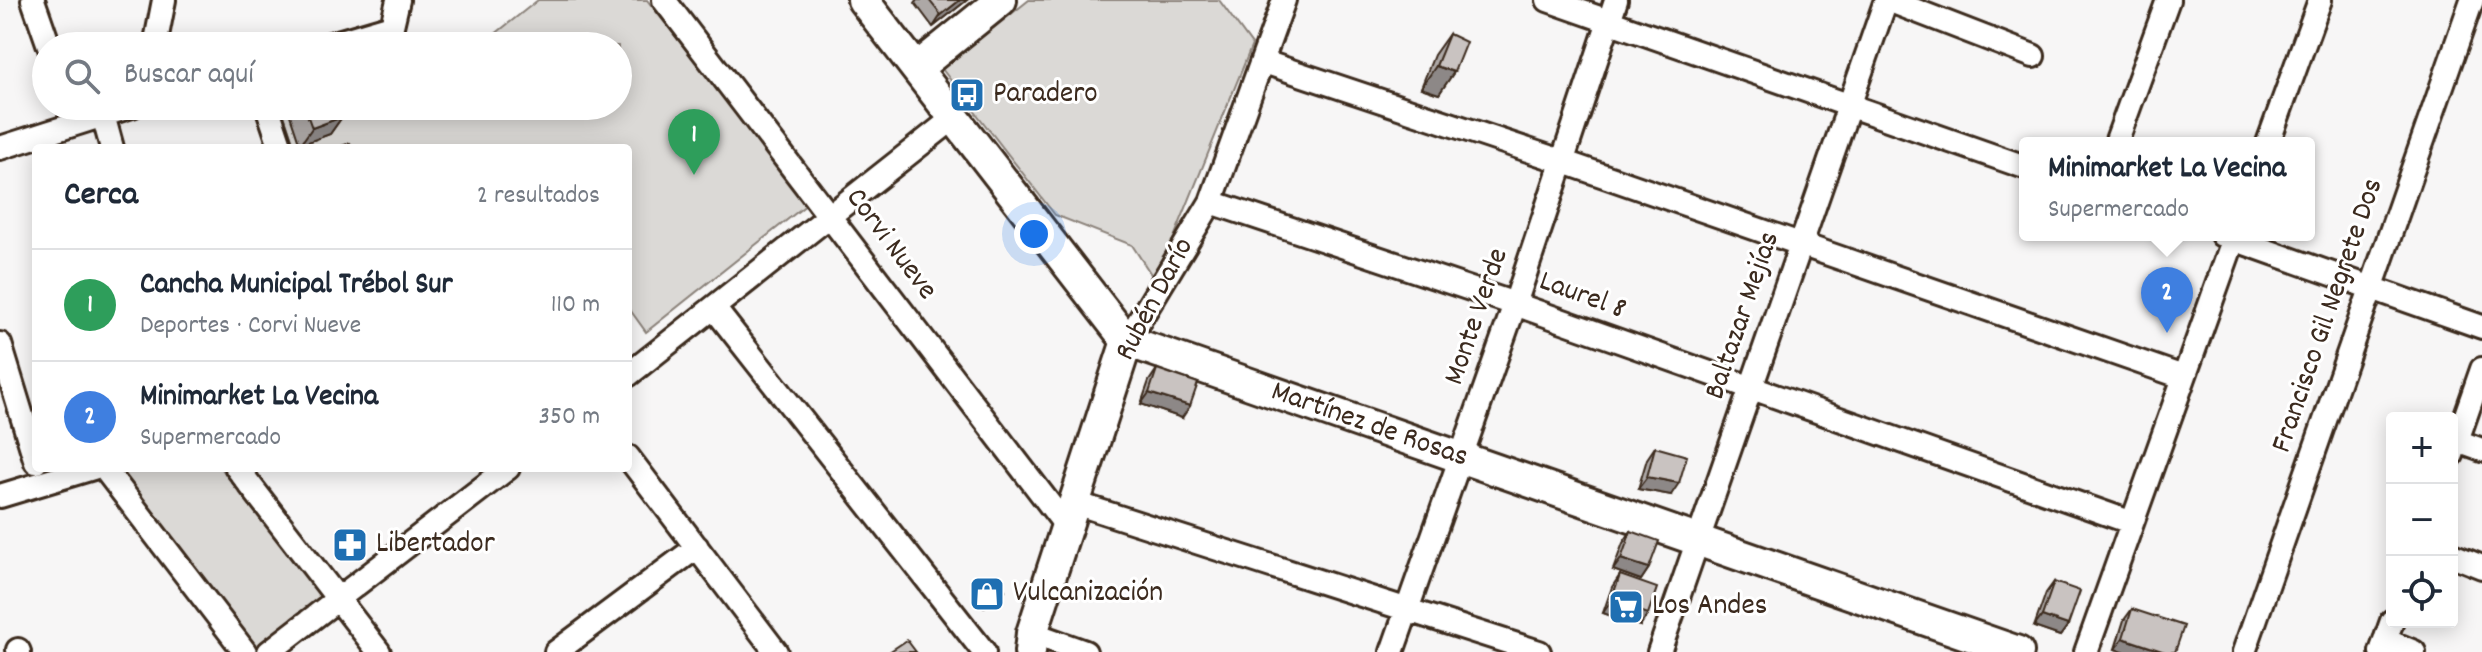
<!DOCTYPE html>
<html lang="es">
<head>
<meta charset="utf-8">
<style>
	body { margin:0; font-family:Dekko,sans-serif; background:#f6f6f7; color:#1f2937 }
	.controls { position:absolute; right:24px; bottom:24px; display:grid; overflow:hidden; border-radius:8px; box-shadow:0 4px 20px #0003 }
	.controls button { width:72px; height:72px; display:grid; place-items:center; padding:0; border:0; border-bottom:2px solid #e0e1e3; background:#fff; color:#1f2937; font:40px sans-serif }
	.you { position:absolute; left:1034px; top:234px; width:28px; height:28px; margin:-20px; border:6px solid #fff; border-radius:50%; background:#1a73e8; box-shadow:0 0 0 12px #1a73e833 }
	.badge { display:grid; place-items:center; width:52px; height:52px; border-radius:50%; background:#1f6fb2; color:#fff; font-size:26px; font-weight:700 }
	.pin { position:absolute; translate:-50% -66px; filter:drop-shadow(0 2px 4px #0008) }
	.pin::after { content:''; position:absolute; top:42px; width:28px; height:24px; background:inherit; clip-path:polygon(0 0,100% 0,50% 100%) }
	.popup { position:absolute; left:2019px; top:137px; width:296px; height:104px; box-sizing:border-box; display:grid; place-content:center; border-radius:8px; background:#fff; filter:drop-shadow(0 2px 6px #0005); font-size:26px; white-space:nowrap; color:#747a83 }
	.popup b { font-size:30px; color:#1f2937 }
	.popup::after { content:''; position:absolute; left:50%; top:100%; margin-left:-16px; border:16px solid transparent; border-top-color:#fff }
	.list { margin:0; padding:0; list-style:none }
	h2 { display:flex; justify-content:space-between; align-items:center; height:104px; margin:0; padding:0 32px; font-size:34px }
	h2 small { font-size:26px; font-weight:400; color:#747a83 }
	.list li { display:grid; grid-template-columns:52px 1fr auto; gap:24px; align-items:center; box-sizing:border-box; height:112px; padding:0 32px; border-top:2px solid #e0e1e3 }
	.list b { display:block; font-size:30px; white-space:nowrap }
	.list p { margin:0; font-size:26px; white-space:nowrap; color:#747a83 }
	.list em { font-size:26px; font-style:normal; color:#747a83 }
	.icon { flex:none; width:44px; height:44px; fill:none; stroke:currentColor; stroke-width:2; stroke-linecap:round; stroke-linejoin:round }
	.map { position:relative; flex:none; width:2482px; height:652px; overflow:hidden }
	.search { position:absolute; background:#fff; box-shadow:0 4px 20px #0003; left:32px; top:32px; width:600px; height:88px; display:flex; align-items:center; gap:20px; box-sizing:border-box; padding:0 28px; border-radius:44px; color:#747a83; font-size:30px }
	.panel { position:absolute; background:#fff; box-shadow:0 4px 20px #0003; left:32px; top:144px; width:600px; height:328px; border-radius:8px }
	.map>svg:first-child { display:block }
</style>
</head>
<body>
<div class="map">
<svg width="2482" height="652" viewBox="0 0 2482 652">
	<rect width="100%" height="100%" fill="#f7f6f6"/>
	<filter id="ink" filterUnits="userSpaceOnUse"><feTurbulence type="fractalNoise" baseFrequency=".0125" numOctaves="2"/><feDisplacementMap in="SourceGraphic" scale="16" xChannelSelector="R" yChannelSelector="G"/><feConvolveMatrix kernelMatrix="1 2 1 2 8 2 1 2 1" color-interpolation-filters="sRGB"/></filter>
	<g filter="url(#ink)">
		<path fill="#dbd9d6" stroke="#8b827a" stroke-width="2" d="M 538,0 L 647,0 L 807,204 L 646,332 L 628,307 L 628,148 L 295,148 L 281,106 L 618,106 L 618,46 L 480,46 Z
			M 1029,0 L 1219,0 L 1252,45 L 1156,282 L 1132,245 L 1055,215 L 942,69 Z
			M 116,468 L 221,468 L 326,600 L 255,652 Z"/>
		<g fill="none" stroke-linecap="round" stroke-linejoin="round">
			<defs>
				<path id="street" d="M 33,0 L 49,46
					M 664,0 L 1067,527
					M 1548,0 L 2025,167
					M 1888,0 L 2033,56
					M 155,46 L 164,0
					M 324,46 L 392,26 L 398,0
					M 1264,62 L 1564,162 L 2183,377
					M 267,106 L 281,148
					M 103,115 L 112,148
					M 2116,143 L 2168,0
					M 2268,143 L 2320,0
					M 0,148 L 132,106
					M 1211,202 L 1515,304 L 2130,522
					M 2222,235 L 2482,327
					M 714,308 L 984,652
					M 1127,341 L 1211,202 L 1284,0
					M 0,344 L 36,462
					M 628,375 L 955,117
					M 2457,441 L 2482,450
					M 2452,455 L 2482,369
					M 628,457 L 776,652
					M 104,468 L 245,652
					M 237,468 L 379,652
					M 0,496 L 93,468
					M 1075,503 L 1539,652
					M 2452,555 L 2482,567
					M 1032,633 L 1085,652
					M 2385,640 L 2414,652
					M 18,650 L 19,652
					M 269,652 L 508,468
					M 556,652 L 697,547
					M 1392,652 L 1515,304 L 1616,0
					M 1659,652 L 1886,0
					M 2086,652 L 2235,235
					M 2244,652 L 2472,0
					M 2381,652 L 2392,621"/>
				<g id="secondary">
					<path id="s1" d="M 863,0 L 1127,341 L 2018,652"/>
					<path d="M 917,68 L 1001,0"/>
					<path d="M 1030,652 L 1032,633 L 1127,341"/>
				</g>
			</defs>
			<use href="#street" stroke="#3b2a1e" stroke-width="28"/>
			<use href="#secondary" stroke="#3b2a1e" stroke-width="36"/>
			<use href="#street" stroke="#fff" stroke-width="22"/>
			<use href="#secondary" stroke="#fff" stroke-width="30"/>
		</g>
		<path fill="#ada8a6" stroke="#3b2a1e" stroke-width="2" d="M 917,0 L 967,0 L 933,27 L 915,3 Z
			M 1449,34 L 1454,72 L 1439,94 L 1421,88 L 1434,55 Z
			M 287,106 L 339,106 L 342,117 L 330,134 L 300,145 Z
			M 1157,369 L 1182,418 L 1141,404 L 1149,381 Z
			M 1655,447 L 1671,495 L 1638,489 L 1647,459 Z
			M 1631,531 L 1649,568 L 1641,580 L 1613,570 L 1623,543 Z
			M 1620,575 L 1640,626 L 1603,613 L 1612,587 Z
			M 2054,582 L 2068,625 L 2060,636 L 2034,627 L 2046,593 Z
			M 978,586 L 1000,596 L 984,607 L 974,592 Z
			M 2132,609 L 2175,652 L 2123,652 L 2115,649 L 2124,620 Z"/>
		<path fill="#8d8887" stroke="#3b2a1e" stroke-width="2" d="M 960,0 L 967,0 L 933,27 L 941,15 Z
			M 1436,66 L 1454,72 L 1439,94 L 1421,88 Z
			M 342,117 L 330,134 L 300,145 L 312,128 Z
			M 1149,393 L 1190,406 L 1182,418 L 1141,404 Z
			M 1647,477 L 1679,483 L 1671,495 L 1638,489 Z
			M 1621,559 L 1649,568 L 1641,580 L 1613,570 Z
			M 1005,590 L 1000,596 L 984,607 L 988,601 Z
			M 1611,601 L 1648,614 L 1640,626 L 1603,613 Z
			M 2042,616 L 2068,625 L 2060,636 L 2034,627 Z
			M 2123,638 L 2165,652 L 2123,652 L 2115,649 Z"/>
		<path fill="#c9c3c1" stroke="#3b2a1e" stroke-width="2" d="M 929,0 L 960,0 L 941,15 Z
			M 1449,34 L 1466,42 L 1454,72 L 1436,66 Z
			M 304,106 L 339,106 L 342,117 L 312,128 Z
			M 350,143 L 352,148 L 336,148 Z
			M 1157,369 L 1198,383 L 1190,406 L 1149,393 Z
			M 1655,447 L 1687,456 L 1679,483 L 1647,477 Z
			M 1631,531 L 1659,541 L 1649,568 L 1621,559 Z
			M 1620,575 L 1657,588 L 1648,614 L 1611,601 Z
			M 995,576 L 1005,590 L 988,601 L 978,586 Z
			M 2054,582 L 2080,591 L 2068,625 L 2042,616 Z
			M 2132,609 L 2184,626 L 2175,652 L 2165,652 L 2123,638 Z
			M 907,640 L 916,652 L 889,652 Z"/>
	</g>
	<defs>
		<symbol id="bus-square" viewBox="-11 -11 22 22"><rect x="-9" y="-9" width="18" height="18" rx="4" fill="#1f6fb2" stroke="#fff"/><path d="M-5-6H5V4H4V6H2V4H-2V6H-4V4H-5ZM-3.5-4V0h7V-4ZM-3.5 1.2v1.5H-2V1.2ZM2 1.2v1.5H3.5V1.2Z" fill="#fff"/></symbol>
		<symbol id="pharmacy-square" viewBox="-11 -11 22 22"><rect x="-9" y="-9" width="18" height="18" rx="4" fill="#1f6fb2" stroke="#fff"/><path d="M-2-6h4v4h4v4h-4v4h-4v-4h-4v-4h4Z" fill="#fff"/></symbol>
		<symbol id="shop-square" viewBox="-11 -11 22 22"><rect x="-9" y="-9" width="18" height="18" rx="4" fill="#1f6fb2" stroke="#fff"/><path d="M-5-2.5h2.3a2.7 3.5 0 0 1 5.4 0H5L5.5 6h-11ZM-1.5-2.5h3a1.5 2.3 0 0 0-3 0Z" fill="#fff"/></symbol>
		<symbol id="supermarket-square" viewBox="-11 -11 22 22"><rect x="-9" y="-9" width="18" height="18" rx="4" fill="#1f6fb2" stroke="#fff"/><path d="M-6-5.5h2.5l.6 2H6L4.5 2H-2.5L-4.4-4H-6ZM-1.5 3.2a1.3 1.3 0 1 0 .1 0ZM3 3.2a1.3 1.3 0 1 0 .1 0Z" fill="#fff"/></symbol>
	</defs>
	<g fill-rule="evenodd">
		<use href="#bus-square" x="947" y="75" width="40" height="40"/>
		<use href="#pharmacy-square" x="330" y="525" width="40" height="40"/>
		<use href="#shop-square" x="967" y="574" width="40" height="40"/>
		<use href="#supermarket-square" x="1606" y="587" width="40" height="40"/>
	</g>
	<g text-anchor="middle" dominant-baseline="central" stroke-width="6" stroke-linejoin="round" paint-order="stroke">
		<g font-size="30" fill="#3b2a1e" stroke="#fff" text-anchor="start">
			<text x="993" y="95">Paradero</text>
			<text x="376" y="545">Libertador</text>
			<text x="1013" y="594">Vulcanización</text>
			<text x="1652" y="607">Los Andes</text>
		</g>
		<g font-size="30" fill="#3b2a1e" stroke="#fff">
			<text transform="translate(890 245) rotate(53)">Corvi Nueve</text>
			<text transform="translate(1582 297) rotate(20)">Laurel 8</text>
			<text transform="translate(1156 300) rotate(-62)">Rubén Darío</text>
			<text transform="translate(1744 316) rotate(-71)">Baltazar Mejías</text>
			<text transform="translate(2329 316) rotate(-71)">Francisco Gil Negrete Dos</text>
			<text transform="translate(1478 317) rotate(-71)">Monte Verde</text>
			<text stroke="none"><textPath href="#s1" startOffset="688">Martínez de Rosas</textPath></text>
		</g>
	</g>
</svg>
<div class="controls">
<button>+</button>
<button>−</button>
<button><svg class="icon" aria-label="locate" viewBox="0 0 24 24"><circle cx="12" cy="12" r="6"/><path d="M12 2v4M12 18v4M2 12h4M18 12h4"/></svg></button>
</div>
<div class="you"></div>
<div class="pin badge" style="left:694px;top:175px;background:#2e9e5b">1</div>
<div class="pin badge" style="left:2167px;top:333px;background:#3f7fe0">2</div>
<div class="popup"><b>Minimarket La Vecina</b>Supermercado</div>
<div class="search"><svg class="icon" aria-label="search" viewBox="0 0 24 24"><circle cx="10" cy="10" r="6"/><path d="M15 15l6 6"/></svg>Buscar aquí</div>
<section class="panel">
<h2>Cerca<small>2 resultados</small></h2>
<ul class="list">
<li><span class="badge" style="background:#2e9e5b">1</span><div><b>Cancha Municipal Trébol Sur</b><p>Deportes · Corvi Nueve</p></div><em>110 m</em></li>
<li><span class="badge" style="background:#3f7fe0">2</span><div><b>Minimarket La Vecina</b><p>Supermercado</p></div><em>350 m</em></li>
</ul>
</section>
</div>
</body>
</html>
